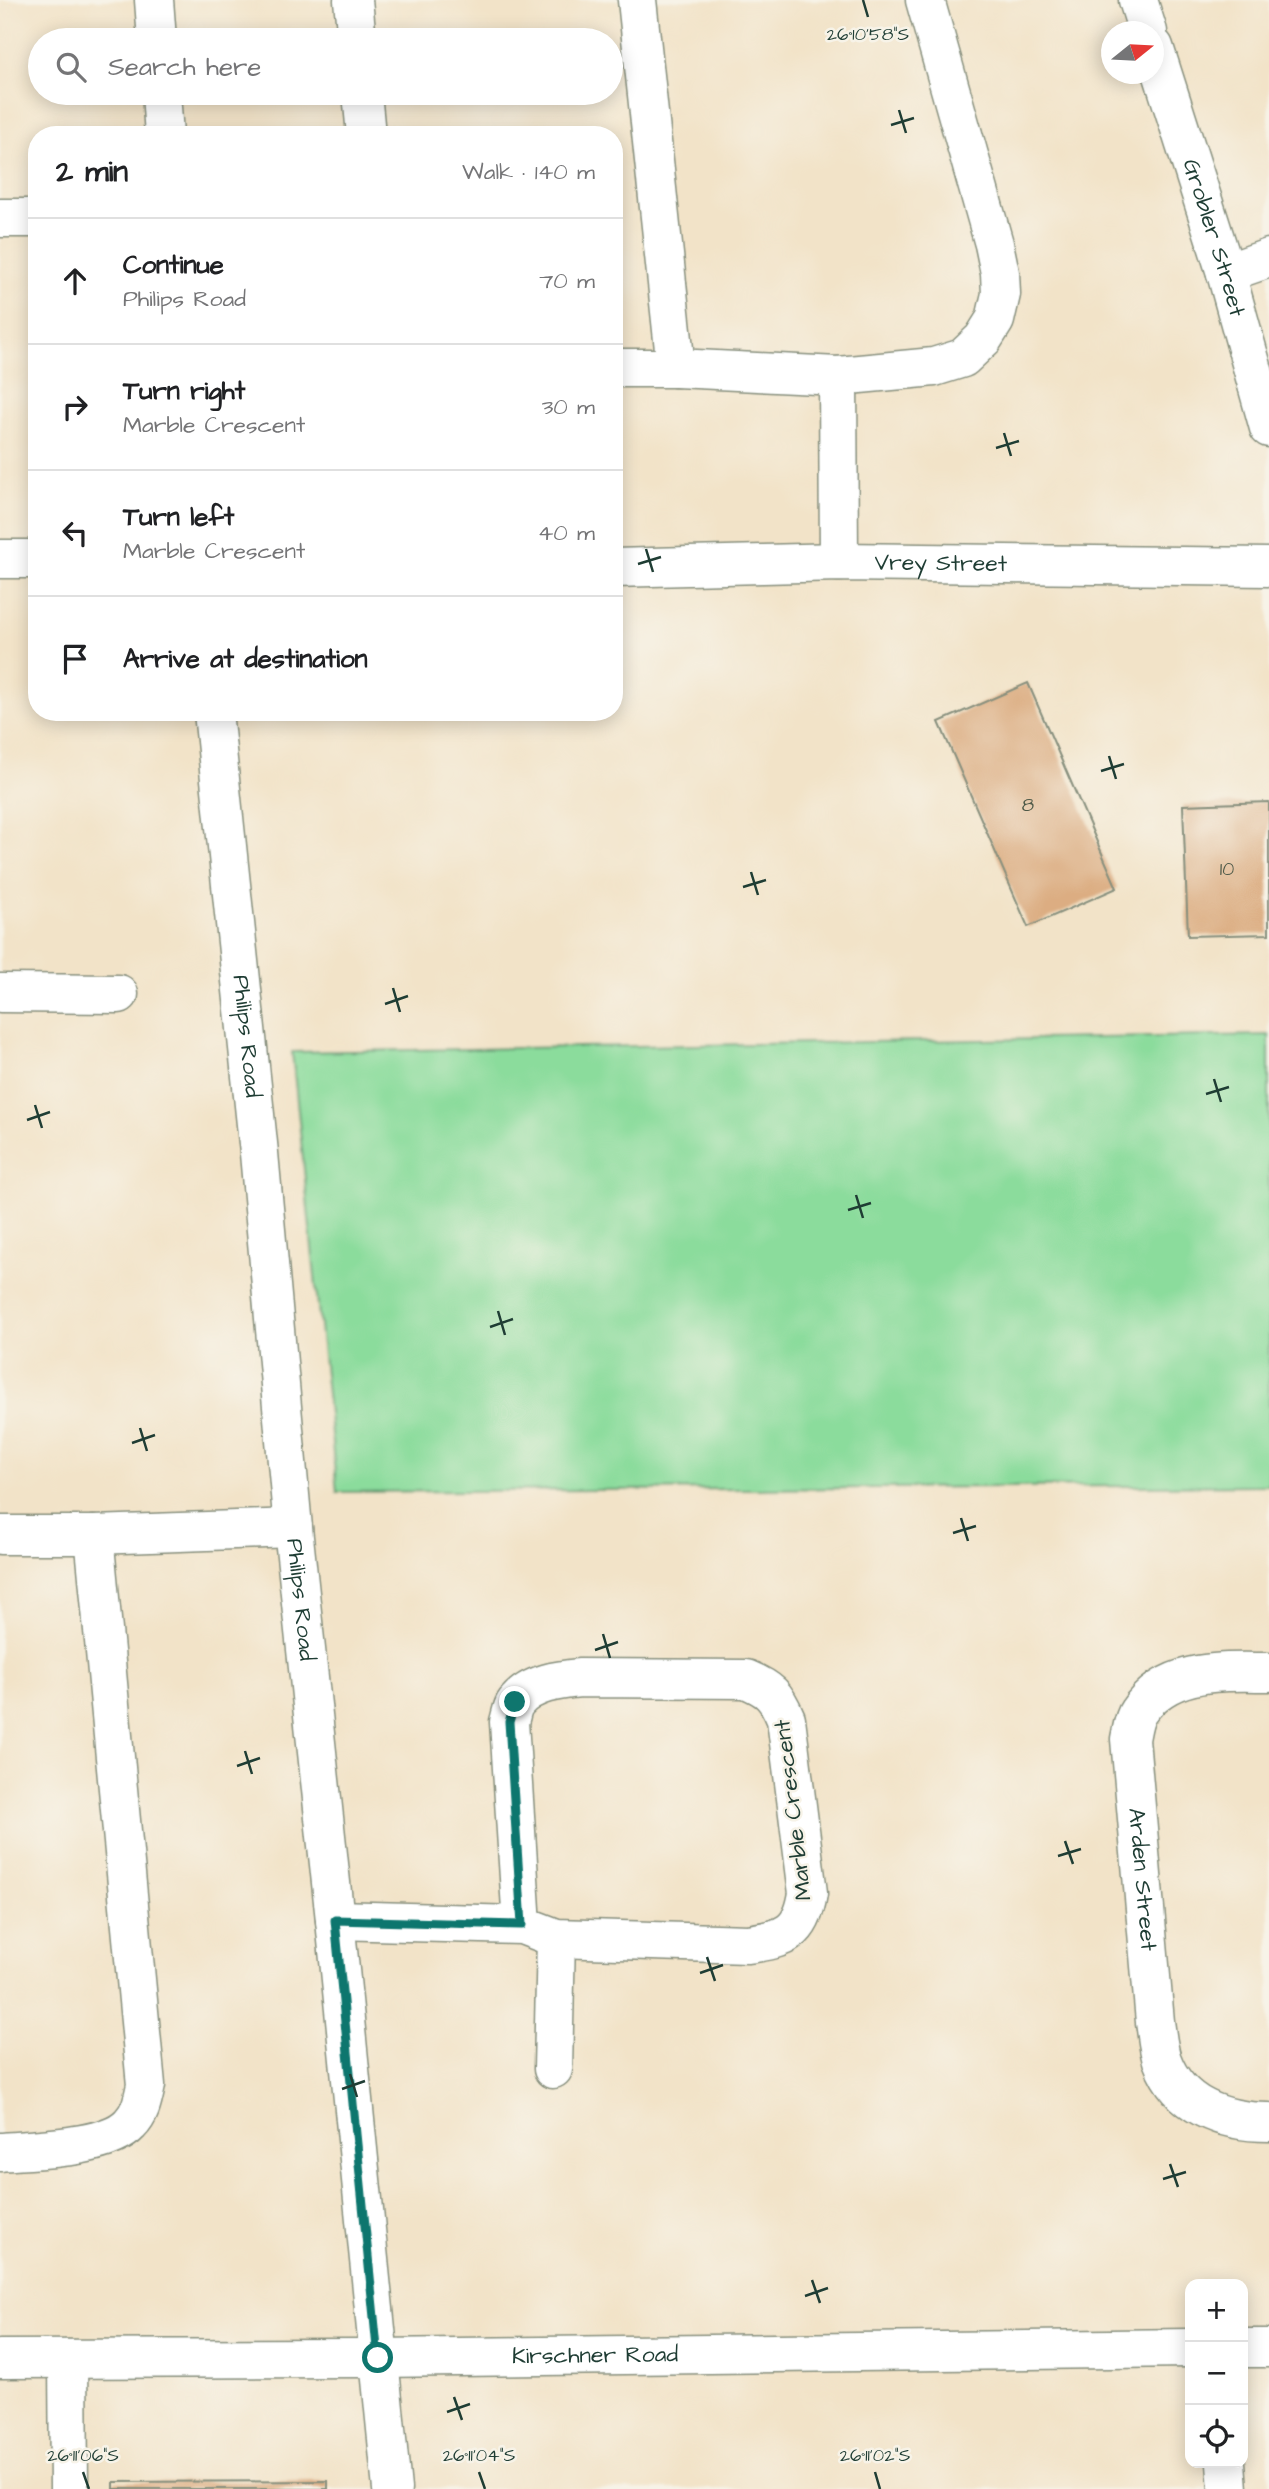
<!DOCTYPE html>
<html lang="en">
<head>
<meta charset="utf-8">
<style>
	body { margin:0; font-family:"Architects Daughter",sans-serif; background:#f6f6f6; color:#202124 }
	.controls { position:absolute; right:21px; bottom:21px; display:grid; overflow:hidden; border-radius:14px; box-shadow:0 4px 18px #0003 }
	.controls button { width:63px; height:63px; display:grid; place-items:center; padding:0; border:0; border-bottom:2px solid #e0e0e0; background:#fff; color:#202124; font:35px sans-serif }
	.compass { position:absolute; left:1101px; top:21px; width:63px; height:63px; border-radius:50%; background:#fff; box-shadow:0 4px 18px #0003; rotate:72deg }
	.stop { position:absolute; width:21px; height:21px; margin:-16px; border:5px solid #0f766e; border-radius:50%; background:#fff }
	.stop.end { background:#0f766e; border-color:#fff; box-shadow:0 2px 7px #0008 }
	.list { margin:0; padding:0; list-style:none }
	h2 { display:flex; justify-content:space-between; align-items:center; height:91px; margin:0; padding:0 28px; font-size:30px }
	h2 small { font-size:23px; font-weight:400; color:#757577 }
	.list li { display:grid; grid-template-columns:46px 1fr auto; gap:21px; align-items:center; box-sizing:border-box; height:126px; padding:0 28px; border-top:2px solid #e0e0e0 }
	.list b { display:block; font-size:26px; white-space:nowrap }
	.list p { margin:0; font-size:23px; white-space:nowrap; color:#757577 }
	.list em { font-size:23px; font-style:normal; color:#757577 }
	.icon { flex:none; width:38px; height:38px; fill:none; stroke:currentColor; stroke-width:2; stroke-linecap:round; stroke-linejoin:round }
	.map { position:relative; flex:none; width:1269px; height:2489px; overflow:hidden }
	.search { position:absolute; background:#fff; box-shadow:0 4px 18px #0003; left:28px; top:28px; width:595px; height:77px; display:flex; align-items:center; gap:18px; box-sizing:border-box; padding:0 24px; border-radius:38px; color:#757577; font-size:26px }
	.panel { position:absolute; background:#fff; box-shadow:0 4px 18px #0003; left:28px; top:126px; width:595px; height:595px; border-radius:28px }
	.map>svg:first-child { display:block }
</style>
</head>
<body>
<div class="map">
<svg width="1269" height="2489" viewBox="0 0 1269 2489">
	<rect width="100%" height="100%" fill="#f7f3e8"/>
	<filter id="ink" filterUnits="userSpaceOnUse"><feTurbulence type="fractalNoise" baseFrequency=".0143" numOctaves="2"/><feDisplacementMap in="SourceGraphic" scale="14" xChannelSelector="R" yChannelSelector="G"/><feConvolveMatrix kernelMatrix="1 2 1 2 8 2 1 2 1" color-interpolation-filters="sRGB"/></filter>
	<filter id="wash" filterUnits="userSpaceOnUse"><feTurbulence type="fractalNoise" baseFrequency=".00686" numOctaves="4" result="noise"/><feDisplacementMap in="SourceGraphic" scale="28" xChannelSelector="R" yChannelSelector="G"/><feGaussianBlur stdDeviation="1.57" result="paint"/><feColorMatrix in="noise" values="0 0 0 0 0 0 0 0 0 0 0 0 0 0 0 0 0 1.4 0 .05"/><feComposite in="paint" operator="in"/></filter>
	<g filter="url(#wash)">
		<rect width="100%" height="100%" fill="#f2e3c8"/>
		<path fill="#8bdc9c" stroke="#558c68" stroke-width="2" d="M 1269,1035 L 1269,1485 L 337,1492 L 292,1052 Z"/>
		<g id="blocks">
			<path fill="#dcad82" d="M 1028,683 L 1117,888 L 1028,927 L 939,722 Z
				M 1269,802 L 1269,934 L 1188,936 L 1183,805 Z
				M 328,2481 L 328,2489 L 114,2489 L 114,2482 Z"/>
		</g>
	</g>
	<g filter="url(#ink)">
		<use href="#blocks" fill-opacity="0" stroke="#88907e" stroke-width="2"/>
		<g fill="none" stroke-linecap="round" stroke-linejoin="round">
			<defs>
				<g id="minor">
					<path d="M 154,0 L 157,40"/>
					<path d="M 353,0 L 357,40"/>
					<path d="M 637,0 L 676,368"/>
					<path d="M 1138,0 L 1148,32"/>
					<path id="s1" d="M 1154,47 L 1226,273 L 1269,428"/>
					<path d="M 161,93 L 164,135"/>
					<path d="M 362,93 L 366,135"/>
					<path d="M 0,218 L 37,218"/>
					<path d="M 1226,273 L 1269,258"/>
					<path d="M 614,368 L 676,368 L 838,376 L 934,367 L 963,358 L 983,339 L 995,320 L 1001,294 L 1000,273 L 994,244 L 925,0"/>
					<path d="M 838,376 L 839,562"/>
					<path d="M 0,559 L 37,559"/>
					<path id="s2" d="M 614,568 L 839,562 L 1269,567"/>
					<path id="s3" d="M 213,712 L 259,1153 L 293,1528 L 335,1920 L 392,2489"/>
					<path d="M 0,993 L 119,994"/>
					<path d="M 0,1535 L 94,1535 L 293,1528"/>
					<path id="s4" d="M 1269,1672 C 1222,1672 1168,1667 1138,1712 C 1133,1719 1132,1730 1130,1739 L 1155,2022 C 1157,2034 1158,2048 1162,2060 C 1179,2106 1223,2122 1269,2122"/>
					<path d="M 335,1920 L 522,1925 L 556,1938 L 748,1944 C 786,1939 802,1933 808,1893 L 786,1719 C 776,1695 770,1689 746,1679 L 580,1678 C 559,1680 532,1683 517,1701 C 512,1706 511,1716 509,1722 L 522,1925"/>
					<path d="M 553,2069 L 556,1938"/>
					<path d="M 0,2152 C 33,2149 107,2149 130,2124 C 141,2113 143,2099 146,2085 L 94,1535"/>
					<path d="M 1243,2348 L 1269,2348"/>
					<path id="s5" d="M 0,2359 L 378,2358 L 1190,2348"/>
					<path d="M 68,2359 L 69,2489"/>
					<path d="M 1226,2463 L 1228,2489"/>
				</g>
			</defs>
			<use href="#minor" stroke="#88907e" stroke-width="41"/>
			<use href="#minor" stroke="#fff" stroke-width="38"/>
		</g>
	</g>
	<g fill="none" stroke-linecap="round" stroke-linejoin="round" filter="url(#ink)">
		<path stroke="#0f766e" stroke-width="9" d="M 378,2358 L 335,1920 L 522,1925 L 509,1722 L 515,1702"/>
	</g>
	<path fill="none" stroke="#1f3d34" stroke-width="2.5" d="M 863,0 L 868,17M 899,110 L 906,133M 891,125 L 914,118M 1004,433 L 1011,456M 996,448 L 1019,441M 646,549 L 653,572M 638,564 L 661,557M 1109,756 L 1116,779M 1101,771 L 1124,764M 751,872 L 758,895M 743,887 L 766,880M 393,988 L 400,1012M 385,1004 L 408,996M 1214,1079 L 1221,1102M 1206,1094 L 1229,1087M 35,1105 L 42,1128M 27,1120 L 50,1112M 856,1195 L 863,1218M 848,1210 L 871,1203M 498,1311 L 505,1335M 490,1327 L 513,1319M 140,1428 L 147,1451M 132,1443 L 155,1435M 961,1518 L 968,1541M 953,1533 L 976,1526M 603,1634 L 610,1658M 595,1650 L 618,1642M 245,1751 L 252,1774M 237,1766 L 260,1758M 1065,1841 L 1073,1864M 1058,1856 L 1081,1849M 707,1957 L 715,1981M 700,1973 L 723,1965M 350,2074 L 357,2097M 342,2089 L 365,2081M 1170,2164 L 1178,2187M 1163,2179 L 1186,2172M 812,2280 L 820,2303M 805,2296 L 828,2288M 454,2397 L 462,2420M 447,2412 L 470,2404M 83,2472 L 89,2489M 479,2472 L 485,2489M 875,2472 L 880,2489"/>
	<g text-anchor="middle" dominant-baseline="central" stroke-width="5" stroke-linejoin="round" paint-order="stroke">
		<g font-size="19" fill="#4e5948">
			<text x="1028" y="805">8</text>
			<text x="1227" y="869">10</text>
		</g>
		<g font-size="23" fill="#1f3d34" stroke="#f7f3e8">
			<text stroke="none"><textPath href="#s1" startOffset="200">Grobler Street</textPath></text>
			<text stroke="none"><textPath href="#s2" startOffset="327">Vrey Street</textPath></text>
			<text stroke="none"><textPath href="#s3" startOffset="326">Philips Road</textPath></text>
			<text stroke="none"><textPath href="#s3" startOffset="892">Philips Road</textPath></text>
			<text transform="translate(793 1810) rotate(-97)">Marble Crescent</text>
			<text stroke="none"><textPath href="#s4" startOffset="313">Arden Street</textPath></text>
			<text stroke="none"><textPath href="#s5" startOffset="595">Kirschner Road</textPath></text>
		</g>
	</g>
	<g font-size="18" text-anchor="middle" fill="#1f3d34" stroke="#f7f3e8" stroke-width="5" stroke-linejoin="round" paint-order="stroke">
		<text x="868" y="40">26°10'58"S</text>
		<text x="83" y="2461">26°11'06"S</text>
		<text x="479" y="2461">26°11'04"S</text>
		<text x="875" y="2461">26°11'02"S</text>
	</g>
</svg>
<div class="controls">
<button>+</button>
<button>−</button>
<button><svg class="icon" aria-label="locate" viewBox="0 0 24 24"><circle cx="12" cy="12" r="6"/><path d="M12 2v4M12 18v4M2 12h4M18 12h4"/></svg></button>
</div>
<svg class="compass" viewBox="-18 -18 36 36"><path d="M0-13l5 13h-10z" fill="#e53935"/><path d="M0 13l5-13h-10z" fill="#757577"/></svg>
<div class="stop" style="left:378px;top:2358px"></div>
<div class="stop end" style="left:515px;top:1702px"></div>
<div class="search"><svg class="icon" aria-label="search" viewBox="0 0 24 24"><circle cx="10" cy="10" r="6"/><path d="M15 15l6 6"/></svg>Search here</div>
<section class="panel">
<h2>2 min<small>Walk · 140 m</small></h2>
<ul class="list">
<li><svg class="icon" aria-label="ahead" viewBox="0 0 24 24"><path d="M12 20V5M6 11l6-6 6 6"/></svg><div><b>Continue</b><p>Philips Road</p></div><em>70 m</em></li>
<li><svg class="icon" aria-label="right" viewBox="0 0 24 24"><path d="M7 20v-9h11M14 6l5 5-5 5"/></svg><div><b>Turn right</b><p>Marble Crescent</p></div><em>30 m</em></li>
<li><svg class="icon" aria-label="left" viewBox="0 0 24 24"><path d="M17 20v-9H6M10 6l-5 5 5 5"/></svg><div><b>Turn left</b><p>Marble Crescent</p></div><em>40 m</em></li>
<li><svg class="icon" aria-label="arrive" viewBox="0 0 24 24"><path d="M6 21V4h12l-3 4 3 4H6"/></svg><div><b>Arrive at destination</b></div></li>
</ul>
</section>
</div>
</body>
</html>
